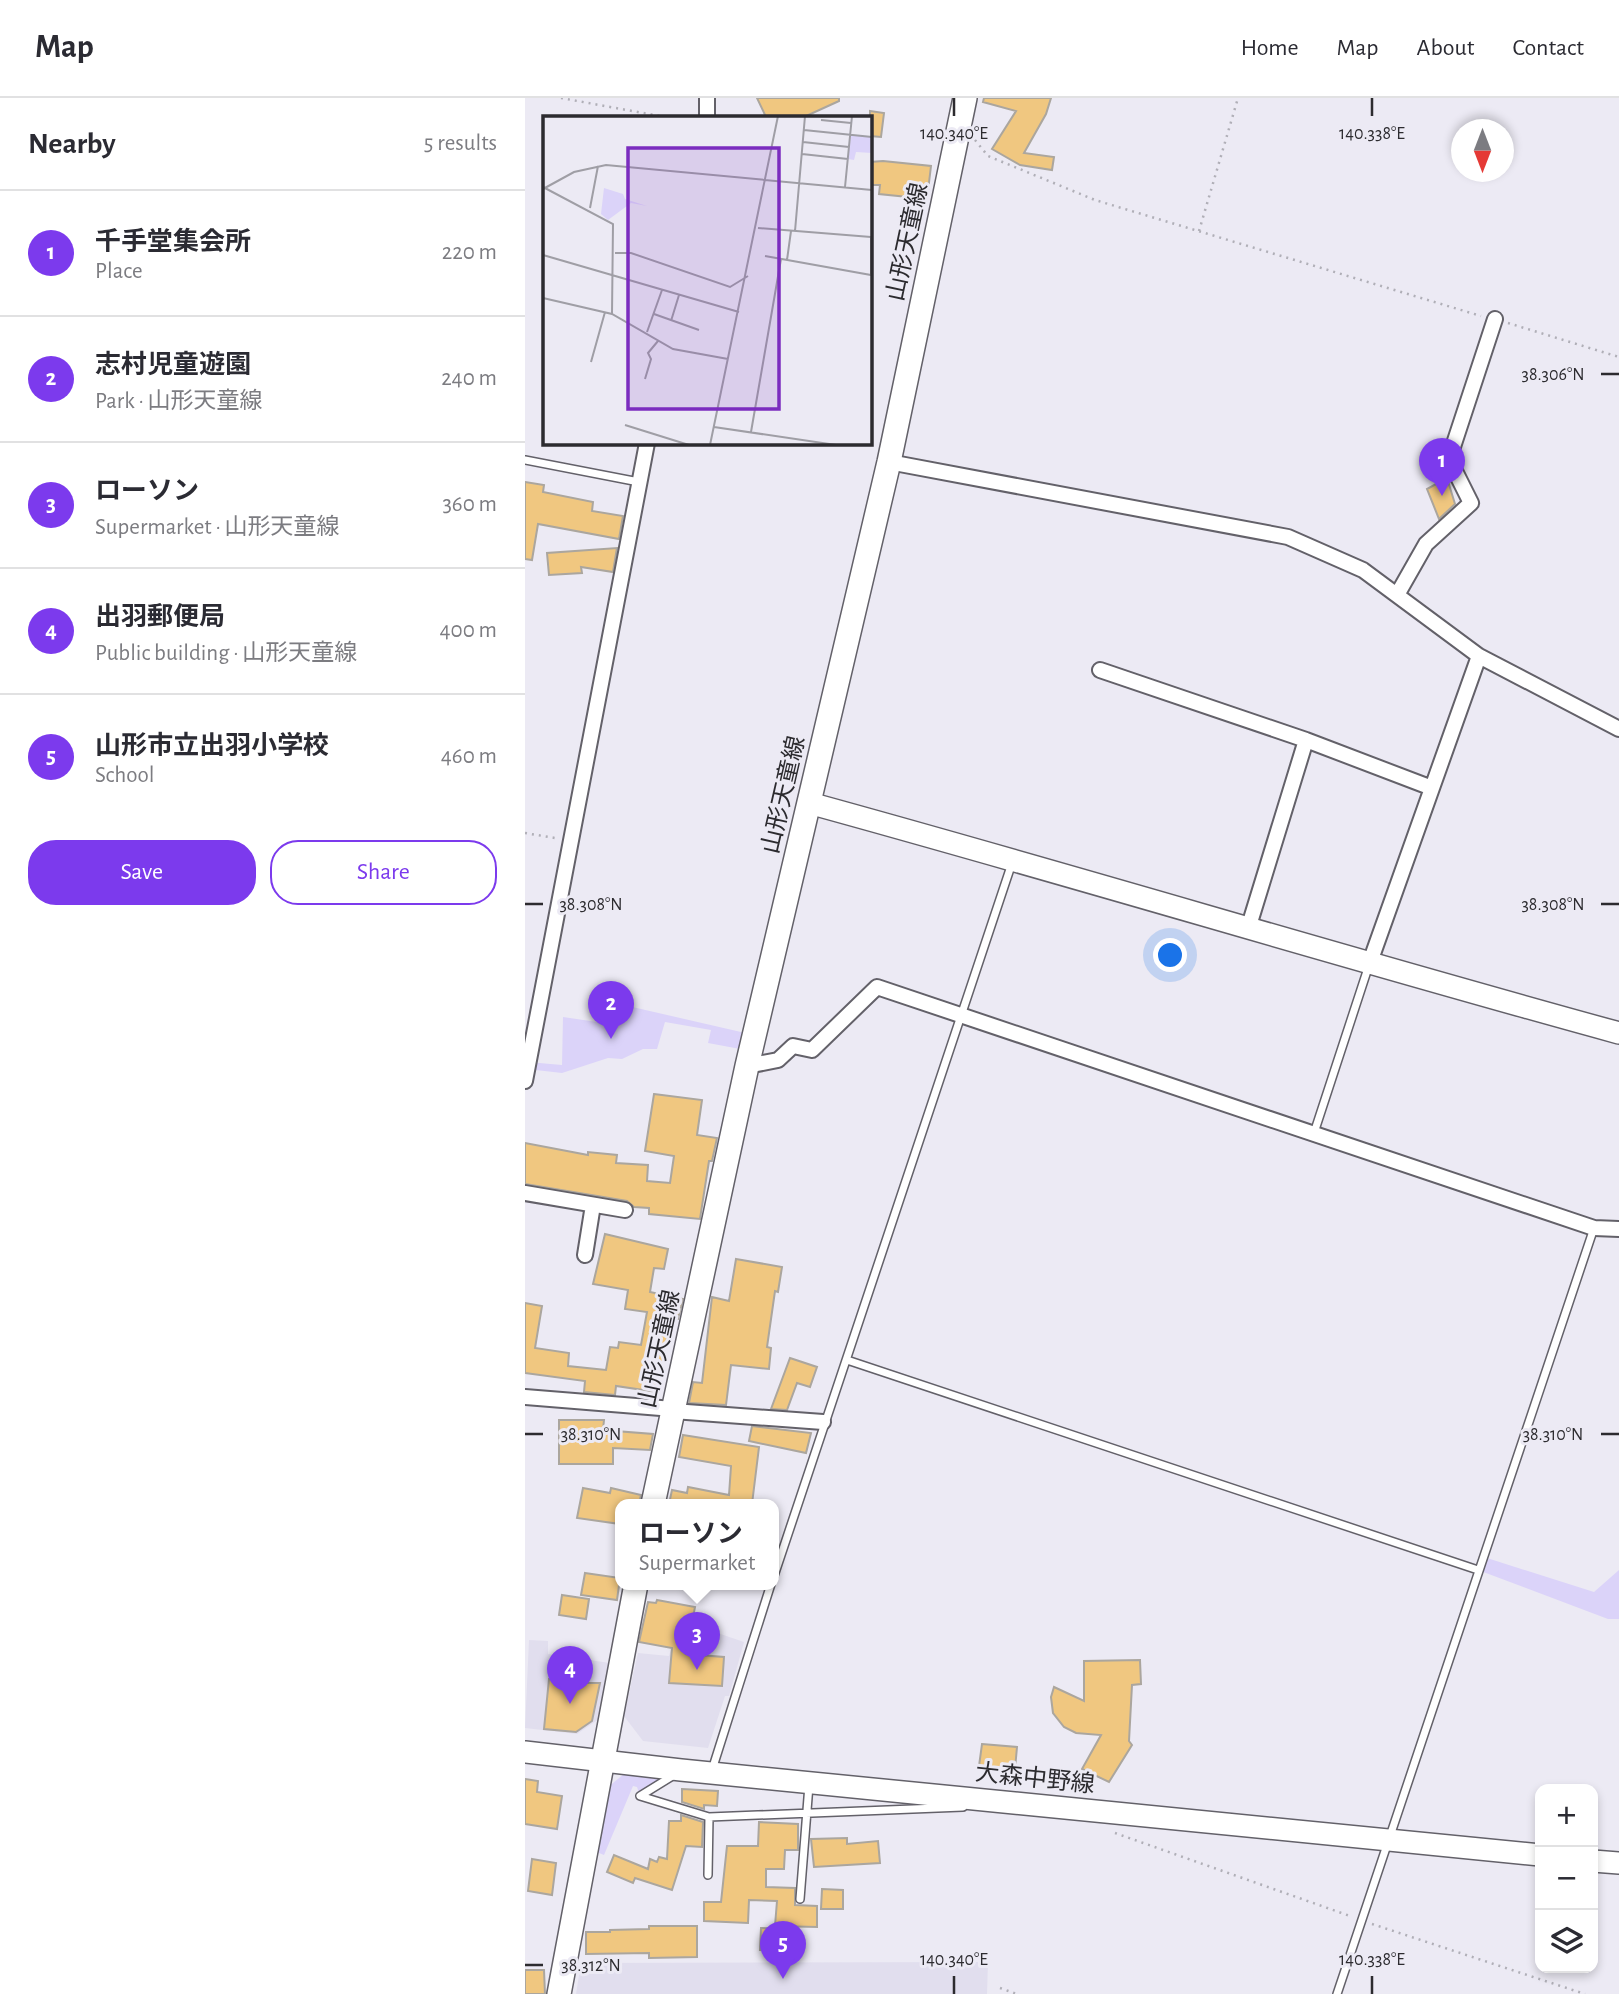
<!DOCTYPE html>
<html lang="en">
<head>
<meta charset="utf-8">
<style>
	body { margin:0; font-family:"Alegreya Sans","Noto Sans JP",sans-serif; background:#f2f2f3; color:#2b2b33 }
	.controls { position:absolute; right:21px; bottom:21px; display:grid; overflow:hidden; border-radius:14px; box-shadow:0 4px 10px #0003 }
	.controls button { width:63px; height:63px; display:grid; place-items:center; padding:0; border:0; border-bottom:2px solid #e1e1e2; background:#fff; color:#2b2b33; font:35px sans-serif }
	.compass { position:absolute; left:926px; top:21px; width:63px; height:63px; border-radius:50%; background:#fff; box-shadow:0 4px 10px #0003; rotate:180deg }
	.you { position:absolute; left:646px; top:858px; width:24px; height:24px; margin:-18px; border:5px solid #fff; border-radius:50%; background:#1a73e8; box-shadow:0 0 0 10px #1a73e833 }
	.badge { display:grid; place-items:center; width:46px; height:46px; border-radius:50%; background:#7c3aed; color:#fff; font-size:23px; font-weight:700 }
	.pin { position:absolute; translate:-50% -58px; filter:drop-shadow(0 2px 4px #0008) }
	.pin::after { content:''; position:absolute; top:37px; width:24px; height:21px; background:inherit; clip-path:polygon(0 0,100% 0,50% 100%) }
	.popup { position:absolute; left:90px; top:1401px; width:164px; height:91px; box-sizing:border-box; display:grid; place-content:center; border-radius:14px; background:#fff; filter:drop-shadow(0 2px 5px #0005); font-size:23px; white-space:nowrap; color:#7c7c81 }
	.popup b { font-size:26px; color:#2b2b33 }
	.popup::after { content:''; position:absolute; left:50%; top:100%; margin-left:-14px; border:14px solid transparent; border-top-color:#fff }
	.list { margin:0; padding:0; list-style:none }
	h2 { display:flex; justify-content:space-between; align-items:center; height:91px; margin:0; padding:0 28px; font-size:30px }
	h2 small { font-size:23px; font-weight:400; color:#7c7c81 }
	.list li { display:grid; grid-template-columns:46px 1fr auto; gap:21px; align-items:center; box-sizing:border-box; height:126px; padding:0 28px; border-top:2px solid #e1e1e2 }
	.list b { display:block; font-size:26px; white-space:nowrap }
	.list p { margin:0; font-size:23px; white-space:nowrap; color:#7c7c81 }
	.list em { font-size:23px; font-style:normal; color:#7c7c81 }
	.actions { display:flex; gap:14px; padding:21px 28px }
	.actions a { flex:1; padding:16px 0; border:2px solid #7c3aed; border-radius:28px; text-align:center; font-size:24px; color:#7c3aed }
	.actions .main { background:#7c3aed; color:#fff }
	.icon { flex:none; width:38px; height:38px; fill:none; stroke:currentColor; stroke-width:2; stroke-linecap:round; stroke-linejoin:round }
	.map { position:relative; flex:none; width:1094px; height:1896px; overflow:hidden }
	header { display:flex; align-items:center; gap:42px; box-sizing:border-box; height:98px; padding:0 35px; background:#fff; border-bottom:2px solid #e1e1e2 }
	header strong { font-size:33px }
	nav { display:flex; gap:38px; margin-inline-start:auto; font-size:24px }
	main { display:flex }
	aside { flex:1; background:#fff }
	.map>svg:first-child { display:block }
</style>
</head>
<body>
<header>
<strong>Map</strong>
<nav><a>Home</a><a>Map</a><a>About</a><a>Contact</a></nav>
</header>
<main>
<aside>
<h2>Nearby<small>5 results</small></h2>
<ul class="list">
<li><span class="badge">1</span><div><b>千手堂集会所</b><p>Place</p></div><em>220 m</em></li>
<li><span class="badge">2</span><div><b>志村児童遊園</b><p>Park · 山形天童線</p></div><em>240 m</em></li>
<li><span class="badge">3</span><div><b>ローソン</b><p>Supermarket · 山形天童線</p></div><em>360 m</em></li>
<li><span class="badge">4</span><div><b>出羽郵便局</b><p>Public building · 山形天童線</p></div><em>400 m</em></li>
<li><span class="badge">5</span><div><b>山形市立出羽小学校</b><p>School</p></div><em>460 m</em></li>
</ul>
<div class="actions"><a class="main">Save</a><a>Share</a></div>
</aside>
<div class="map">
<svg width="1094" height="1896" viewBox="0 0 1094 1896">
	<rect width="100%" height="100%" fill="#eceaf4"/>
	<path fill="#e1deee" d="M 175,1529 L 219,1544 L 204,1598 L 200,1598 L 183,1650 L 118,1643 L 99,1618 L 113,1555 L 144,1558 L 146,1551 L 170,1553 Z
		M 4,1542 L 23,1543 L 23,1556 L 85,1565 L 74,1621 L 52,1636 L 0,1630 Z
		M 463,1864 L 462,1896 L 51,1896 L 56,1865 Z"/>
	<path fill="#dbd3f9" d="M 77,902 L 229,937 L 226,953 L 183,945 L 186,932 L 140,924 L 132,951 L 118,951 L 97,961 L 83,960 L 37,975 L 2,971 L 3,964 L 37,967 L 38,919 L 72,924 Z
		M 962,1460 L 1069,1494 L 1094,1472 L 1094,1521 L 1083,1521 L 953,1472 Z
		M 111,1666 L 156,1672 L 115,1698 L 112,1689 L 108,1688 L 79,1757 L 67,1752 L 82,1690 Z"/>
	<path fill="#f0c780" stroke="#aba69e" stroke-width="2" d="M 232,0 L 314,0 L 314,3 L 279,19 L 241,19 Z
		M 459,0 L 526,0 L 521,16 L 499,55 L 529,59 L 527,72 L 495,67 L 467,51 L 491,13 L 458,4 Z
		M 345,13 L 359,15 L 356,39 L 345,38 Z
		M 358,63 L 406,68 L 402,101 L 354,96 L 355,87 L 345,87 L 345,64 Z
		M 922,380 L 930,406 L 914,421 L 902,391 Z
		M 0,384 L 19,387 L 18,394 L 68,404 L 67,413 L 98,418 L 94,441 L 13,426 L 7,462 L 0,461 Z
		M 92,450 L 88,474 L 56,469 L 57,475 L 24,477 L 22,455 Z
		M 129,996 L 177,1002 L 172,1037 L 192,1040 L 187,1063 L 184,1063 L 175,1121 L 124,1116 L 124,1110 L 109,1109 L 102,1103 L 0,1086 L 0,1045 L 63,1057 L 63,1054 L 92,1057 L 91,1065 L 123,1067 L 122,1083 L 145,1085 L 149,1058 L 120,1053 Z
		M 80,1136 L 143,1151 L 139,1171 L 129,1170 L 125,1194 L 158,1201 L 153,1221 L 146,1220 L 132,1294 L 91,1288 L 90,1297 L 59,1294 L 60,1283 L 0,1275 L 0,1205 L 17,1208 L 10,1250 L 44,1255 L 43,1268 L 81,1272 L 85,1249 L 93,1250 L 94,1244 L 116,1247 L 122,1214 L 100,1211 L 103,1192 L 68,1186 Z
		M 211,1161 L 257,1169 L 253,1194 L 250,1193 L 242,1249 L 246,1250 L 244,1271 L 206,1267 L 201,1307 L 164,1305 L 168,1284 L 177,1285 L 187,1199 L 204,1203 Z
		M 265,1260 L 292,1269 L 285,1289 L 272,1285 L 262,1312 L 246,1311 Z
		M 34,1322 L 79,1322 L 78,1332 L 128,1336 L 125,1352 L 88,1350 L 88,1366 L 34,1366 Z
		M 227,1328 L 286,1335 L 281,1355 L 224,1343 Z
		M 158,1337 L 234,1349 L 227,1406 L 144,1406 L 147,1392 L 162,1395 L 163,1389 L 204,1397 L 206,1368 L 154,1359 Z
		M 58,1390 L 85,1395 L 86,1390 L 116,1397 L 114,1406 L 95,1406 L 95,1426 L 52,1420 Z
		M 60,1475 L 95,1480 L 92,1502 L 56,1497 Z
		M 37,1497 L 64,1501 L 61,1521 L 34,1517 Z
		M 132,1502 L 170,1509 L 161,1556 L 199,1559 L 197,1588 L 144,1585 L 147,1550 L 114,1544 L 123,1504 L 131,1505 Z
		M 615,1562 L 616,1586 L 607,1587 L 604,1643 L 607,1647 L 584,1684 L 557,1671 L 576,1637 L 551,1635 L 539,1629 L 528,1615 L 526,1599 L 529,1589 L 559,1603 L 559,1563 Z
		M 40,1578 L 56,1580 L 58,1585 L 75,1585 L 67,1623 L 51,1634 L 19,1631 L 24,1581 L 39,1582 Z
		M 457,1646 L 492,1649 L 490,1671 L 454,1668 Z
		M 0,1681 L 13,1683 L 12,1694 L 37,1698 L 32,1731 L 0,1726 Z
		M 157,1691 L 193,1693 L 192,1708 L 179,1707 L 179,1711 L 157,1704 Z
		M 156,1717 L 178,1724 L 177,1749 L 161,1748 L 147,1792 L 110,1780 L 108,1785 L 82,1774 L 89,1757 L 123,1771 L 125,1761 L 132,1764 L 134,1759 L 142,1761 L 144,1723 L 156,1723 Z
		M 234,1724 L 273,1726 L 273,1752 L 260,1752 L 259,1771 L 241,1771 L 241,1789 L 270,1790 L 270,1807 L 292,1808 L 292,1829 L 250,1828 L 252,1803 L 224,1802 L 223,1825 L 179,1823 L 179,1804 L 196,1804 L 202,1748 L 233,1748 Z
		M 322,1740 L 322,1746 L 353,1743 L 355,1765 L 289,1769 L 286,1741 Z
		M 7,1761 L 31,1765 L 27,1797 L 3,1793 Z
		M 297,1791 L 318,1792 L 318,1811 L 296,1811 Z
		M 124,1828 L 172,1828 L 172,1859 L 124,1860 L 124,1855 L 61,1856 L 61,1834 L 85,1834 L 85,1832 L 124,1831 Z
		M 236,1830 L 260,1831 L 259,1854 L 235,1852 Z
		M 0,1872 L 19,1872 L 20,1896 L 0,1896 Z"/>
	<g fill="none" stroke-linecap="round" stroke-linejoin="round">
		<defs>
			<path id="lane" d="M 0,362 L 114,384
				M 789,1035 L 844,867
				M 322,1262 L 953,1472
				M 249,1478 L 487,765
				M 187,1672 L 246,1486
				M 149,1677 L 115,1698 L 184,1719 L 438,1709
				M 183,1777 L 184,1719
				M 275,1801 L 284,1687
				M 812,1896 L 1069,1130"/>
			<path id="street" d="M 182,0 L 182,19
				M 364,364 L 763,439 L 838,472 L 954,558 L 1094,631
				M 872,497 L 901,446 L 946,405 L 924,361 L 970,221
				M 575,572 L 781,642 L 907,690
				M 723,831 L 781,642
				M 844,867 L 954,558
				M 222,968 L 253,962 L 268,948 L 287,952 L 352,889 L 1069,1130 L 1094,1131
				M 0,983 L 122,345
				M 0,1095 L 100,1112
				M 60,1157 L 68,1107
				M 0,1299 L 148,1311
				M 148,1313 L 298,1324"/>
			<path id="secondary" d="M 284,705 C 554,779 823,861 1094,935
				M 0,1654 L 156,1672 L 1015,1757
				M 1068,1763 L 1094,1765"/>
			<path id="primary" d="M 128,1406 L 222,968 L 364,364 L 440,0
				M 34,1896 L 111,1486"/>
		</defs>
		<use href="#lane" stroke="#636169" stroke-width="10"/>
		<use href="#street" stroke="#636169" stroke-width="18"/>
		<use href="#secondary" stroke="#636169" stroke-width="24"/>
		<use href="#primary" stroke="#636169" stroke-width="26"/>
		<path stroke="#b0afb7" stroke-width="2.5" stroke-dasharray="2 5" stroke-linecap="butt" d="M 36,0 L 140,19
			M 450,42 L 463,58 L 570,102 L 956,218
			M 674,133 L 713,0
			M 983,225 L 1094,259
			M 0,735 L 30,740
			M 590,1735 L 825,1818
			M 847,1826 L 1060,1896
			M 475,1890 L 492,1896"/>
		<use href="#lane" stroke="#fff" stroke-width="7"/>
		<use href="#street" stroke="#fff" stroke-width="14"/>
		<use href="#secondary" stroke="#fff" stroke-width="21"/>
		<use href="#primary" stroke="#fff" stroke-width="23"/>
	</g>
	<path fill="none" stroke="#2c2b2f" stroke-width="2.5" d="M 429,0 L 429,18M 847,0 L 847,18M 1076,276 L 1094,276M 0,806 L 18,806M 1076,806 L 1094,806M 0,1336 L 18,1336M 1076,1336 L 1094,1336M 0,1867 L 18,1867M 429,1878 L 429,1896M 847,1878 L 847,1896"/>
	<g text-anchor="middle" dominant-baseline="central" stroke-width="6" stroke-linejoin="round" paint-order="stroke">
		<g font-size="24" fill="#2c2b2f" stroke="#eceaf4">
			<text transform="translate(383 144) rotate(-78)">山形天童線</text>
			<text transform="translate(259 697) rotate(-77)">山形天童線</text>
			<text transform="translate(135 1251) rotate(-78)">山形天童線</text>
			<text transform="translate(510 1681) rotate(6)">大森中野線</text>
		</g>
	</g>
	<g transform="translate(18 18)">
		<rect width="329" height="329" fill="#eceaf4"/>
		<path d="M 308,19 L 329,21 L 329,37 L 313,36 L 311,44 L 305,43 ZM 61,72 L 80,78 L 82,83 L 104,90 L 88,87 L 65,104 L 58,98 Z" fill="#dbd3f9"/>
		<path fill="none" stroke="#9f9ea5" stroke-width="2" d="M 278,4 L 308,7M 261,14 L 329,21M 260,26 L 306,31M 259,38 L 305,43M 0,71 L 70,108 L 69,198M 302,71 L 309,0M 0,73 L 31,56 L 63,49 L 329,74M 47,92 L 55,50M 215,112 L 328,121M 252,115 L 262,0M 72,137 L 88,137 L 187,171 L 205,160M 0,139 L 196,196M 222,140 L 328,159 L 328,121M 244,144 L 248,115M 0,182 L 69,198 L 130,233 L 185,243M 111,198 L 156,214M 128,205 L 136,179M 104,216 L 119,174M 48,246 L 62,196M 102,263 L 108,243 L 105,237 L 115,225M 82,309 L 146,329M 171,311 L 293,329M 208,316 L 238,143M 167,329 L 235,0"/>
		<path fill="#7b2cbf" fill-opacity="0.15" stroke="#7b2cbf" stroke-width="3.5" d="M 85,32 L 236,32 L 236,293 L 85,293 Z"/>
		<rect width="329" height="329" fill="none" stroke="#2c2b2f" stroke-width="3.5"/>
	</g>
	<g font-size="18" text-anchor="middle" fill="#2c2b2f" stroke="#eceaf4" stroke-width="6" stroke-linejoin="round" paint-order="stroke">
		<text x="429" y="41">140.340°E</text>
		<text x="847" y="41">140.338°E</text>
		<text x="1028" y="282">38.306°N</text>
		<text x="1028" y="812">38.308°N</text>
		<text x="66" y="812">38.308°N</text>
		<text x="1028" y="1342">38.310°N</text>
		<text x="66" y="1342">38.310°N</text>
		<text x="429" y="1867">140.340°E</text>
		<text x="847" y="1867">140.338°E</text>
		<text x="66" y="1873">38.312°N</text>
	</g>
</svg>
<div class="controls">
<button>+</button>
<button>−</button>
<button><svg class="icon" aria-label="layers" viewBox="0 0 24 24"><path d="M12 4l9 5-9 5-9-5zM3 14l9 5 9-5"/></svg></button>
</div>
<svg class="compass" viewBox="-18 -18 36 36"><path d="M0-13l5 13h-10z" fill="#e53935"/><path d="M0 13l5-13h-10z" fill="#7c7c81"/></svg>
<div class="you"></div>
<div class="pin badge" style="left:917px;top:398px">1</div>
<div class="pin badge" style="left:86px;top:941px">2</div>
<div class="pin badge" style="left:172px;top:1572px">3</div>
<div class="popup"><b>ローソン</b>Supermarket</div>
<div class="pin badge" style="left:45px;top:1606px">4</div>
<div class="pin badge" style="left:258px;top:1881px">5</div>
</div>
</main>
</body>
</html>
